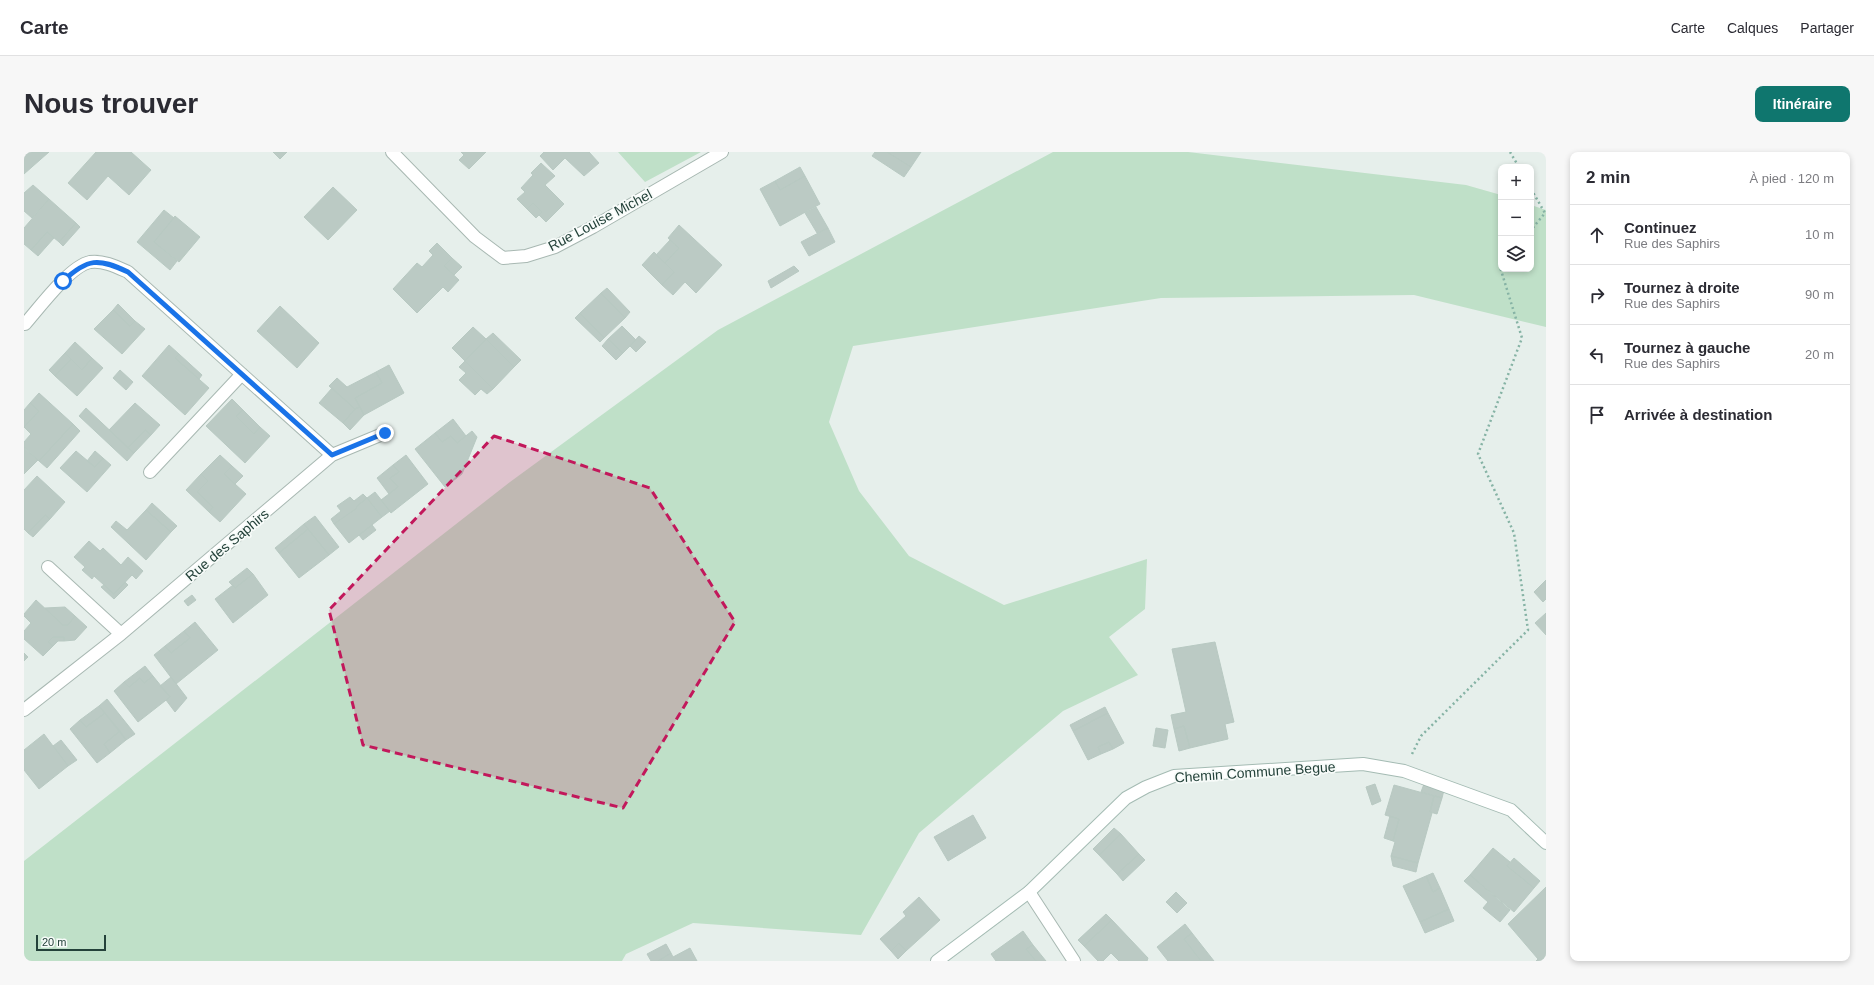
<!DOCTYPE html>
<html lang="fr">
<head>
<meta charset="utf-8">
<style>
	body { margin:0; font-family:Arial,sans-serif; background:#f7f7f7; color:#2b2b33 }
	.controls { position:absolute; right:12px; top:12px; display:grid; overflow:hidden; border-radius:8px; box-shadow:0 2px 6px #0003 }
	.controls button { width:36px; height:36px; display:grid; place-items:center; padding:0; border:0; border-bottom:1px solid #e1e1e2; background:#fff; color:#2b2b33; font:20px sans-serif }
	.scale { position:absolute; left:12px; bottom:10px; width:70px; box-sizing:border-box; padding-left:4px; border:2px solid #24423a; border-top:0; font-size:11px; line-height:14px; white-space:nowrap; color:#24423a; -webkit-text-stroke:3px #f7fbf9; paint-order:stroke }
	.stop { position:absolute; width:12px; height:12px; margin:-9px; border:3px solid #1a73e8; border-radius:50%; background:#fff }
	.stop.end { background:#1a73e8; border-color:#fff; box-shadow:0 1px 4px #0008 }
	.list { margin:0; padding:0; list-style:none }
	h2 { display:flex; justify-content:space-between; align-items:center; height:52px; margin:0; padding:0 16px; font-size:17px }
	h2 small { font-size:13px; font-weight:400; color:#7c7c81 }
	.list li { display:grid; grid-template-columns:26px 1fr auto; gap:12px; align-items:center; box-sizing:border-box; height:60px; padding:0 16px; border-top:1px solid #e1e1e2 }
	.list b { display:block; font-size:15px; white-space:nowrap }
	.list p { margin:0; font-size:13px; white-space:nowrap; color:#7c7c81 }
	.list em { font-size:13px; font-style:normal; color:#7c7c81 }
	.icon { flex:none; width:22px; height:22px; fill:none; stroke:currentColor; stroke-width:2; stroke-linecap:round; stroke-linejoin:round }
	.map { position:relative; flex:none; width:1522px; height:809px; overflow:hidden; border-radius:8px }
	header { display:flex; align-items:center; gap:24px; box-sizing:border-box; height:56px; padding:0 20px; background:#fff; border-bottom:1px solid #e1e1e2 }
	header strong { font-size:19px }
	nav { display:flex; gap:22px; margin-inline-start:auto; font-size:14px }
	.intro { display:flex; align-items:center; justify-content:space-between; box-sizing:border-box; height:96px; padding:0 24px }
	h1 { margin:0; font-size:28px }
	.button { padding:10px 18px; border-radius:8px; background:#0f766e; color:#fff; font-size:14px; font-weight:700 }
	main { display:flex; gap:24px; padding:0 24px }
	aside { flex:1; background:#fff; border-radius:8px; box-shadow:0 2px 6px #0003 }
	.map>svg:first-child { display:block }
</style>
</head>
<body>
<header>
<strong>Carte</strong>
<nav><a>Carte</a><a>Calques</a><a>Partager</a></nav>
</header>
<div class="intro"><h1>Nous trouver</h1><a class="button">Itinéraire</a></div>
<main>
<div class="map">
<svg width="1522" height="809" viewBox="0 0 1522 809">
	<rect width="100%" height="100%" fill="#e6efeb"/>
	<path fill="#bfe0c8" d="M 594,0 L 677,0 L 621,30 Z
		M 1029,0 L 1164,0 L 1442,33 L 1477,43 L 1477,117 L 1507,117 L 1507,53 L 1522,58 L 1522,175 L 1390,143 L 1137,146 L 829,194 L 805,270 L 835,339 L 885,404 L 980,453 L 1123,407 L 1121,457 L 1085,485 L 1114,523 L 1039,559 L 895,681 L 837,783 L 669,771 L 602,802 L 598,809 L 0,809 L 0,709 L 486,330 L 694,178 Z"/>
	<path fill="#bbcac4" stroke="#b8c9c2" d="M 0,0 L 25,0 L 0,22 Z
		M 72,0 L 107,0 L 127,18 L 105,43 L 84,24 L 63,48 L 44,31 Z
		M 249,0 L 263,0 L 256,7 Z
		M 437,0 L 462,0 L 445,17 L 435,8 L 440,3 Z
		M 520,0 L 565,0 L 575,11 L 560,24 L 541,6 L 529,18 L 516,4 Z
		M 851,0 L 863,0 L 887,15 L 880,25 L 848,4 Z
		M 863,0 L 897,0 L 887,15 Z
		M 517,11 L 531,24 L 521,33 L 540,52 L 522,70 L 515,63 L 518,60 L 509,51 L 503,57 L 493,47 L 501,40 L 497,36 L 509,23 L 507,21 Z
		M 776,15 L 781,24 L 756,38 L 751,29 Z
		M 781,24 L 796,52 L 756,74 L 736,37 L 751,29 L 756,38 Z
		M 9,33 L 25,47 L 8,66 L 0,59 L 0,41 Z
		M 309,35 L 333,58 L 304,88 L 280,65 Z
		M 25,47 L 52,71 L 35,90 L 23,80 L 7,98 L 0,92 L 0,76 Z
		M 509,51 L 518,60 L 512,66 L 503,57 Z
		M 792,55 L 804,76 L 793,81 L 781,61 Z
		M 140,58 L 150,66 L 130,90 L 153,109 L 146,118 L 113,90 Z
		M 151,64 L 176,85 L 155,110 L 130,90 Z
		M 52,71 L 56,75 L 39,94 L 35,90 Z
		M 655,73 L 698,113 L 672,141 L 661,130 L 649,143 L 638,133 L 650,120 L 641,111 L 655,96 L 644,86 Z
		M 804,76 L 811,90 L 785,104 L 777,90 Z
		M 23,80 L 30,86 L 14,104 L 7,98 Z
		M 646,88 L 655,96 L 641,111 L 632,103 Z
		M 413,91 L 428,106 L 420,114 L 435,128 L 424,140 L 419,135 L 393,161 L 369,137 L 393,111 L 398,115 L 409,103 L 405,99 Z
		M 630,100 L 650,120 L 638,133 L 618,113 Z
		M 428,106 L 438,115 L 430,123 L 420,114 Z
		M 770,114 L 775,119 L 747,136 L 744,129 Z
		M 583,136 L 606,160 L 601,166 L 577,141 Z
		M 577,141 L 601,166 L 580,186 L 556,161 Z
		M 94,152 L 111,169 L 106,174 L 89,158 Z
		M 256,154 L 295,191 L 273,216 L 233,179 Z
		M 89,158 L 106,174 L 111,169 L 121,177 L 98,202 L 70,177 Z
		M 556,161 L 580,186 L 576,190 L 551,166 Z
		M 598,174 L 612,188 L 599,201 L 584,187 Z
		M 449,175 L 462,187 L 441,209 L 428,196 Z
		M 469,181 L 497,208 L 490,215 L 462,187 Z
		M 615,184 L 622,190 L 612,200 L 606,194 Z
		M 462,187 L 490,215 L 469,237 L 441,209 Z
		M 584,187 L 599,201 L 592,208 L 578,194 Z
		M 51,190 L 68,206 L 58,218 L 41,201 Z
		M 145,193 L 155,202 L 151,206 L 185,236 L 161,263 L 118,224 Z
		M 41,201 L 47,207 L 31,224 L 25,218 Z
		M 155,202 L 178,223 L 175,227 L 151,206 Z
		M 68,206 L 79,216 L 53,244 L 31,224 L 47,207 L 58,218 Z
		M 441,209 L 469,237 L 463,242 L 457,237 L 451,243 L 435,228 L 442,221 L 435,215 Z
		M 365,213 L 380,241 L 340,263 L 331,246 L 358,231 L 352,220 Z
		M 96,218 L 109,230 L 102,238 L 89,226 Z
		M 352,220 L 358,231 L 331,246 L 336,255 L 331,257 L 305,234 L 313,226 L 323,235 Z
		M 308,236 L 331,257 L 319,271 L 295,251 Z
		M 15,241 L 49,272 L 15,309 L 0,295 L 0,290 L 7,282 L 0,275 L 15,259 L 6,251 Z
		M 208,247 L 219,258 L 212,264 L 230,282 L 236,275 L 246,284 L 221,311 L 182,274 Z
		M 6,251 L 15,259 L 0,275 L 0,258 Z
		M 111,251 L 136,273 L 127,283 L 121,278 L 104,296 L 85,278 Z
		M 336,255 L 340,263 L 326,278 L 319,271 L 332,256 Z
		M 62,256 L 110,301 L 103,309 L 55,264 Z
		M 219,258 L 236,275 L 230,282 L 212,264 Z
		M 429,267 L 442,284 L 433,291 L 427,284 L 418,290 L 411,281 Z
		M 49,272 L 56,279 L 23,316 L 15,309 Z
		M 121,278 L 127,283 L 110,301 L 104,296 Z
		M 448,279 L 453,285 L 438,322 L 421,335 L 391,297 L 411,281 L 418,290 L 427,284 L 433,291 Z
		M 0,296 L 14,308 L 0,322 Z
		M 52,299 L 71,315 L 79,306 L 87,313 L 63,340 L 36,316 Z
		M 71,299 L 79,306 L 71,315 L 63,309 Z
		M 196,303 L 208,314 L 200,322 L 222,342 L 196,370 L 185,360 L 189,355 L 173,340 L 184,329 L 177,322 Z
		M 382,303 L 404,332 L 367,361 L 357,348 L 374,335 L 366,326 L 375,320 L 369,313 Z
		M 369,313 L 375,320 L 366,326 L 374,335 L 365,342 L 353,326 Z
		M 208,314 L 219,324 L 211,332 L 200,322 Z
		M 177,322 L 184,329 L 173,340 L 189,355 L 185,360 L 162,338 Z
		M 13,324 L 41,350 L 26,367 L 21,363 L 4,381 L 0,377 L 0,338 Z
		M 351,340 L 366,359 L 358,365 L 343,346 Z
		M 339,342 L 343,346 L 332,355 L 333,356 L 310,372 L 307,367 L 317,359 L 313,354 L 326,345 L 330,349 Z
		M 343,346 L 358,365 L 325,391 L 310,372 L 333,356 L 332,355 Z
		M 128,351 L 153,374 L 147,380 L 122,358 Z
		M 122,358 L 147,380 L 122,408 L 87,375 L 92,369 L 103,378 Z
		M 21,363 L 26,367 L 9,385 L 4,381 Z
		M 291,364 L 315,395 L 305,403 L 280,372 Z
		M 280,372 L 284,377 L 255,401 L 251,396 Z
		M 348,373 L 352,378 L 339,388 L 335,383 Z
		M 284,377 L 305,403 L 275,426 L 255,401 Z
		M 65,389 L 76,399 L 79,396 L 97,413 L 104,405 L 119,419 L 112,427 L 108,423 L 90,442 L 70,424 L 68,427 L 58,418 L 61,415 L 50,405 Z
		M 223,416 L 229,422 L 211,436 L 205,430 Z
		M 229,422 L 244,443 L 209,471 L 191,447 L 209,433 L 211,436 Z
		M 1522,428 L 1522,447 L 1519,450 L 1510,440 Z
		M 101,430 L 104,433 L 90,447 L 77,435 L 80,433 L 90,442 Z
		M 168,443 L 172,448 L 164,454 L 160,449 Z
		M 12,448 L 39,473 L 44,473 L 51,464 L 63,475 L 51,488 L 40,489 L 40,485 L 29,485 L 24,490 L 29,494 L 19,504 L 0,487 L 0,479 L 7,471 L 0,464 L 0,462 Z
		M 41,455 L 51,464 L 44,473 L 39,473 L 21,456 Z
		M 1522,461 L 1522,483 L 1511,471 Z
		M 171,470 L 194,498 L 152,532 L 130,503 L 141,494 L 147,501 L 166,486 L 160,479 Z
		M 160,479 L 166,486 L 147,501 L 141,494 Z
		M 29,485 L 40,485 L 40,489 L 34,489 L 29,494 L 24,490 Z
		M 1191,490 L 1210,570 L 1201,572 L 1204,587 L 1166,596 L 1160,574 L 1150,577 L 1147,563 L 1162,560 L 1148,497 Z
		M 0,501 L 4,505 L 0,509 Z
		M 121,514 L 129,524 L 120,531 L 116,526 L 105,535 L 100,530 Z
		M 129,524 L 146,545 L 114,570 L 90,539 L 100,530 L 105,535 L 116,526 L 120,531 Z
		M 147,525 L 163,546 L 151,560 L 142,548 L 146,545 L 136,534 Z
		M 83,547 L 111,582 L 102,588 L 75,554 Z
		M 75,554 L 81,561 L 62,575 L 56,568 Z
		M 1081,555 L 1084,561 L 1049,579 L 1046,573 Z
		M 81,561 L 96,579 L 80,592 L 86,601 L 73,611 L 46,577 L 56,568 L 62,575 Z
		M 1084,561 L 1100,591 L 1089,597 L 1085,590 L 1074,595 L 1077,602 L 1064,608 L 1049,579 Z
		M 1160,574 L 1166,596 L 1155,599 L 1150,577 Z
		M 1132,576 L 1144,578 L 1141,596 L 1129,594 Z
		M 96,579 L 102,588 L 86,601 L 80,592 Z
		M 20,582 L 44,614 L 15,637 L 0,618 L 0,598 Z
		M 37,588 L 53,608 L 44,614 L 29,594 Z
		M 1085,590 L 1089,597 L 1077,602 L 1074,595 Z
		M 1351,632 L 1357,649 L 1348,653 L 1342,635 Z
		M 1400,632 L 1420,638 L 1418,646 L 1397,640 Z
		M 1370,633 L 1410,644 L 1406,660 L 1408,661 L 1394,711 L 1367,704 L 1371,690 L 1369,689 L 1375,667 L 1361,663 Z
		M 1410,644 L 1418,646 L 1413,662 L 1406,660 Z
		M 949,663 L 962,686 L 924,709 L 910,685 Z
		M 1366,664 L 1375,667 L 1369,689 L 1360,686 Z
		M 1090,676 L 1097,682 L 1075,703 L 1069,697 Z
		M 1097,682 L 1115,702 L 1093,722 L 1075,703 Z
		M 1469,696 L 1486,710 L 1483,714 L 1510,736 L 1490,760 L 1446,723 Z
		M 1115,702 L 1121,708 L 1099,729 L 1093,722 Z
		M 1367,704 L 1394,711 L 1392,720 L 1369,714 Z
		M 1490,706 L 1516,729 L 1510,736 L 1483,714 Z
		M 1409,721 L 1416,736 L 1409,740 L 1402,724 Z
		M 1446,723 L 1486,758 L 1476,770 L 1459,756 L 1464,750 L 1440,729 Z
		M 1402,724 L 1409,740 L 1416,736 L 1425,757 L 1396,770 L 1379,734 Z
		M 1522,735 L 1522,809 L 1512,809 L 1514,807 L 1484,772 Z
		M 1152,740 L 1163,751 L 1153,761 L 1142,750 Z
		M 895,745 L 916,768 L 882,799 L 875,791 L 867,799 L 856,787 L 882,764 L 879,760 Z
		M 1425,757 L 1430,769 L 1401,781 L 1396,770 Z
		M 1082,762 L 1088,768 L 1060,794 L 1054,788 Z
		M 1088,768 L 1124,806 L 1123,809 L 1095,809 L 1087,801 L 1079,809 L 1074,809 L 1060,794 Z
		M 1161,772 L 1168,781 L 1160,787 L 1177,809 L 1144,809 L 1133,795 Z
		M 999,779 L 1009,793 L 1002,797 L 1012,809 L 972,809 L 967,802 Z
		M 1168,781 L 1190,809 L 1177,809 L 1160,787 Z
		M 875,791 L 882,799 L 874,807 L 867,799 Z
		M 642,792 L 647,801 L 634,809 L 627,809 L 623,802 Z
		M 1009,793 L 1022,809 L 1012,809 L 1002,797 Z
		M 666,796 L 673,809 L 634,809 L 647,801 L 649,805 Z"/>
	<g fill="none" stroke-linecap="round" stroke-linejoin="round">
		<defs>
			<path id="street" d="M 368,0 L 451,85 L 479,106 L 502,104 L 531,95 L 569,75 L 698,0
				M 0,171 L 1,172 C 15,156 46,114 66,110 C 79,108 93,115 104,120 L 308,303
				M 126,320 L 218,222
				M 24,415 L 97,482
				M 0,558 L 97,482 L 308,303 L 361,281
				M 1005,740 L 1050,809"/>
			<path id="secondary" d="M 913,809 L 1005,740 L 1102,646 L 1122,635 L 1150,624 L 1339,612 L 1380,619 L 1487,658 L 1522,691"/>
		</defs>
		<use href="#street" stroke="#a8b8b2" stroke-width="14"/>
		<use href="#secondary" stroke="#a4bbb3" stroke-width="14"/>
		<path stroke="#86b3a5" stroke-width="2.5" stroke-dasharray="2 3" stroke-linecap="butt" d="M 1486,0 L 1495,15
			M 1507,37 L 1521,61 L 1507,78
			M 1388,602 L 1397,584 L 1504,478 L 1490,381 L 1454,302 L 1498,186 L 1476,115 L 1477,114"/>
		<use href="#street" stroke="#fff" stroke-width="12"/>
		<use href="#secondary" stroke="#fff" stroke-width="12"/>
	</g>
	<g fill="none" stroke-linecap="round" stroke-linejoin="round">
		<path stroke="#1a73e8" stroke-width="5" d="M 39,129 C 64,106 74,106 104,120 L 308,303 L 361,281"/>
	</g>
	<path fill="#c2185b" fill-opacity="0.2" stroke="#c2185b" stroke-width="3" stroke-dasharray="8 5" stroke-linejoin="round" d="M 470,284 L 626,336 L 711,470 L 599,656 L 339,593 L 305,458 Z"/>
	<g text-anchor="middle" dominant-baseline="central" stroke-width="3.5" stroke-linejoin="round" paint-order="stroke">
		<g font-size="14" fill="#24423a" stroke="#f7fbf9">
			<text transform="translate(576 68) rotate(-28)">Rue Louise Michel</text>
			<text transform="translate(203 393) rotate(-40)">Rue des Saphirs</text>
			<text transform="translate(1231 620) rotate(-4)">Chemin Commune Begue</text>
		</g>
	</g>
</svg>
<div class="controls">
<button>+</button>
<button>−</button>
<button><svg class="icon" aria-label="layers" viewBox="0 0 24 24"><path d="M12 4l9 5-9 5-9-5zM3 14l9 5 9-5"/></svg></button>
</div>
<div class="scale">20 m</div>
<div class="stop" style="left:39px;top:129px"></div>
<div class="stop end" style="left:361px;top:281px"></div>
</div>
<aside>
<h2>2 min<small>À pied · 120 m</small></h2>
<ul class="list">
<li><svg class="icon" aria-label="ahead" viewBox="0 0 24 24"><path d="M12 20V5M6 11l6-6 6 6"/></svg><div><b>Continuez</b><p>Rue des Saphirs</p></div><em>10 m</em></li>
<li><svg class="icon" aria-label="right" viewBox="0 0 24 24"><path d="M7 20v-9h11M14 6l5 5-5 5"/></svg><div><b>Tournez à droite</b><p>Rue des Saphirs</p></div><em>90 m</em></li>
<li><svg class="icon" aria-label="left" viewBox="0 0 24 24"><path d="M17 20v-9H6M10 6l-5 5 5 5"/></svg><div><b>Tournez à gauche</b><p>Rue des Saphirs</p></div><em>20 m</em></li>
<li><svg class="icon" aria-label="arrive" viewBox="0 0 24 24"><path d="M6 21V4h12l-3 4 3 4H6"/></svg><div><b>Arrivée à destination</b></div></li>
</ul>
</aside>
</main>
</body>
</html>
